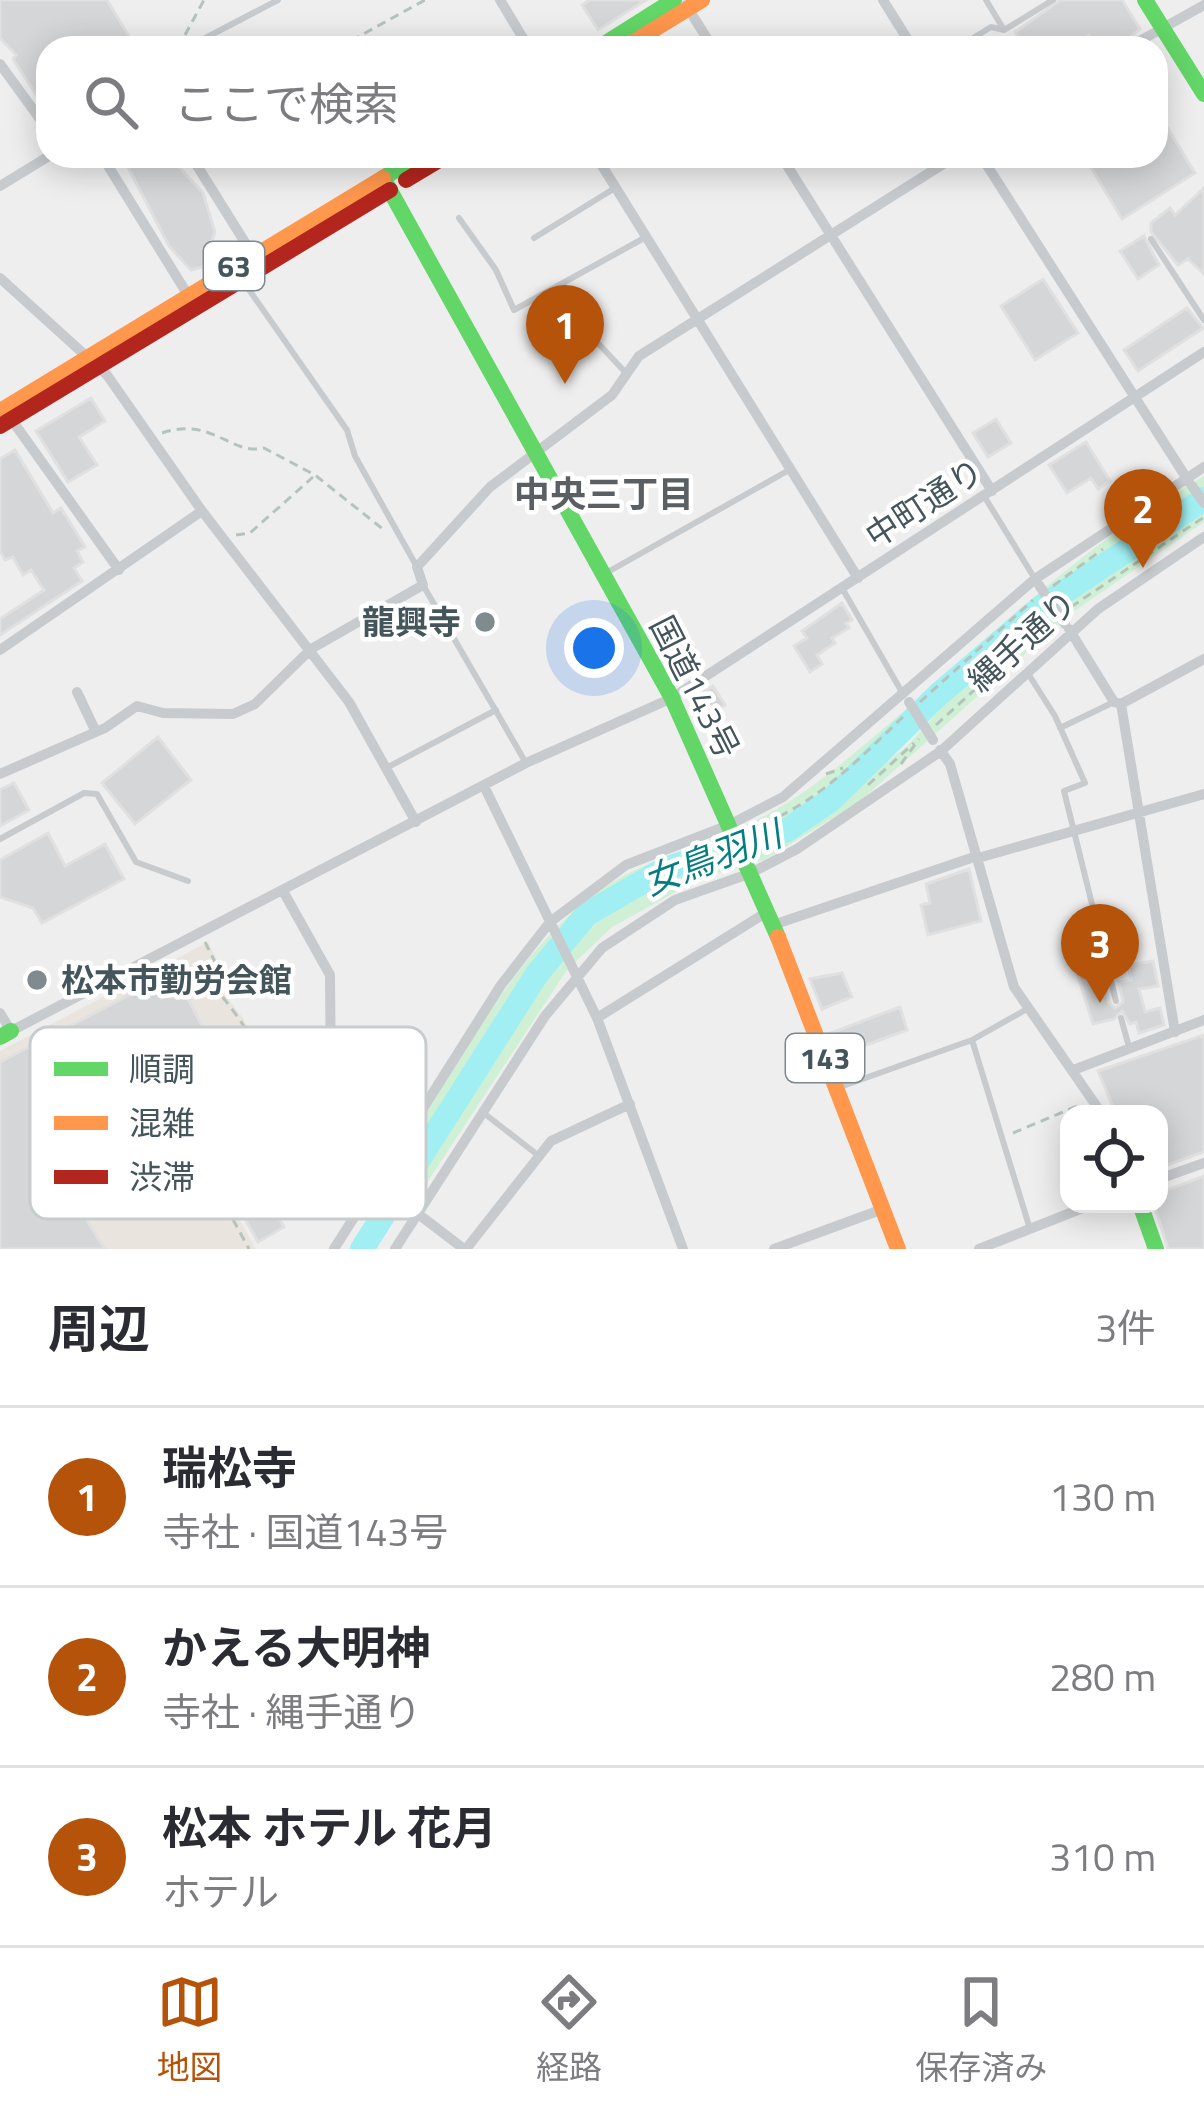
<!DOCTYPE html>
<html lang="ja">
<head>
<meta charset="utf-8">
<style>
	body { margin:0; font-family:"Titillium Web","Noto Sans JP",sans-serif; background:#f2f2f3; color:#2b2b33 }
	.controls { position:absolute; right:36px; bottom:36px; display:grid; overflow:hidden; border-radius:24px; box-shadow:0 6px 30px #0003 }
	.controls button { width:108px; height:108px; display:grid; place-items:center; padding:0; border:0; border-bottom:3px solid #e1e1e2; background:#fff; color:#2b2b33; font:60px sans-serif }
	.you { position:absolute; left:594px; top:648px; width:42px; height:42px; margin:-30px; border:9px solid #fff; border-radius:50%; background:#1a73e8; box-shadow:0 0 0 18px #1a73e833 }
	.badge { display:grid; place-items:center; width:78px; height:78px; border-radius:50%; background:#b45309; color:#fff; font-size:39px; font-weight:700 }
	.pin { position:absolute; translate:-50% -99px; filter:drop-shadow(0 3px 6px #0008) }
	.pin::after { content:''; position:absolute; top:63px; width:42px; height:36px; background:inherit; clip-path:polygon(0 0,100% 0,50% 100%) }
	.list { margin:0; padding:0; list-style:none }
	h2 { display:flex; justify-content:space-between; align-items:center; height:156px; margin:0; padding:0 48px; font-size:51px }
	h2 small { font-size:39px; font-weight:400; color:#7c7c81 }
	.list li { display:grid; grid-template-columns:78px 1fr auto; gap:36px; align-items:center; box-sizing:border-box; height:180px; padding:0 48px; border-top:3px solid #e1e1e2 }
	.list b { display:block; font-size:45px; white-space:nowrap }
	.list p { margin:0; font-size:39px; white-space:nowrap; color:#7c7c81 }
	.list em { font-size:39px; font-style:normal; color:#7c7c81 }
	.icon { flex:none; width:66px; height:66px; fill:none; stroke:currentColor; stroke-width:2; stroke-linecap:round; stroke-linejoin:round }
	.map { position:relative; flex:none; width:1204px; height:1249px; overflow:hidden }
	.search { position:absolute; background:#fff; box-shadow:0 6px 30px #0003; left:36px; right:36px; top:36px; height:132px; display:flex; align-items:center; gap:30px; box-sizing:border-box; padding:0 42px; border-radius:36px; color:#7c7c81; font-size:45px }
	.sheet { height:696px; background:#fff }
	nav { display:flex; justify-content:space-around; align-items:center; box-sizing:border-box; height:168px; border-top:3px solid #e1e1e2; background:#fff; font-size:33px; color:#7c7c81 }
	nav a { display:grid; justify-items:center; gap:6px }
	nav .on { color:#b45309 }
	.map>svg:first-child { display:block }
</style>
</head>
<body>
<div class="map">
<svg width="1204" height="1249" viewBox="0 0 1204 1249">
	<rect width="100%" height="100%" fill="#efeeee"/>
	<path fill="#e9e4dd" d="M 208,942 L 226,978 L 224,994 L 243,1018 L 269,1069 L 264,1088 L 194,1137 L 256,1249 L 0,1249 L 0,1051 Z"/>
	<path fill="#d0f0d6" d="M 1204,476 L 1204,492 L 1194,501 L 1040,604 L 930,698 L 828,796 L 785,825 L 664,864 L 584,911 L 530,982 L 394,1191 L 382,1183 C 439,1095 513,950 599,891 C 645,859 697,847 748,824 C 784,808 816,784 847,759 C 966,663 1068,551 1204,476 Z
		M 1204,512 L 1204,522 L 1070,614 L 859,802 L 764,860 L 699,879 L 612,927 L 567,970 L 413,1204 L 399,1196 L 565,942 L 630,889 L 666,873 L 747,853 L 807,826 L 908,745 L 987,658 L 1159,537 Z"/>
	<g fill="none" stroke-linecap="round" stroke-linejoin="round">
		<path stroke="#a1eff2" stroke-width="24" d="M 362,1249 L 537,974 L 587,914 L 665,869 L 787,830 L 831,800 L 938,695 L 1040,608 L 1204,499"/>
	</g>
	<path fill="#d4d6d7" stroke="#e0e0e1" stroke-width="3" d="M 0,0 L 107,0 L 136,48 L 48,48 L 48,113 L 13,59 L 16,55 L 0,38 Z
		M 590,0 L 646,0 L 598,30 L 582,5 Z
		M 1060,0 L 1122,0 L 1140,29 L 1117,48 L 1100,48 L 1089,35 L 1066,48 L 1025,48 L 1015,32 Z
		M 1156,109 L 1195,173 L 1122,219 L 1084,156 L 1156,156 Z
		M 122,156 L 169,156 L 203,193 L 215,232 L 203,267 L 191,270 L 169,246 Z
		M 1204,188 L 1204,274 L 1188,259 L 1178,265 L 1151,232 L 1151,223 L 1170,208 L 1175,215 Z
		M 1144,236 L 1159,265 L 1138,279 L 1120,251 Z
		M 1043,279 L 1078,333 L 1035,360 L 1001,306 Z
		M 1187,308 L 1203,328 L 1138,371 L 1124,350 Z
		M 91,398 L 105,421 L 79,437 L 97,465 L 68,482 L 36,431 Z
		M 996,419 L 1011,443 L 988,457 L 973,433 Z
		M 1086,442 L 1110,481 L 1098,489 L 1091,478 L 1067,493 L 1049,465 Z
		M 15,450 L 53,513 L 61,508 L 85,547 L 77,551 L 83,562 L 74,568 L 82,581 L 0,635 L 0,619 L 44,590 L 31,570 L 23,575 L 13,557 L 5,560 L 0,551 L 0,459 Z
		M 842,603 L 852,620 L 846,623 L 849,628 L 832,638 L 835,643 L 817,655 L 822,664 L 810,672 L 794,646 L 807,638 L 802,631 Z
		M 713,686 L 725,705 L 705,718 L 693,699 Z
		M 158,737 L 191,780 L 135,824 L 102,783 Z
		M 14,783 L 29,810 L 0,826 L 0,790 Z
		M 48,833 L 65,866 L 105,844 L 124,879 L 42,923 L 33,908 L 0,897 L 0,860 Z
		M 969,869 L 981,921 L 928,935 L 921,905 L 930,903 L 926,884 Z
		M 1095,946 L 1109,1003 L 1115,1008 L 1123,1002 L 1119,982 L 1131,980 L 1128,965 L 1153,961 L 1158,986 L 1139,989 L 1145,1012 L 1160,1008 L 1164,1025 L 1139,1033 L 1136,1022 L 1130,1024 L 1122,1011 L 1114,1019 L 1093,1024 L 1072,957 Z
		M 174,972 L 234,1087 L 170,1120 L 178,1135 L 69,1192 L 105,1249 L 0,1249 L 0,1062 Z
		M 842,973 L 852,997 L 822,1009 L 810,979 Z
		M 900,1007 L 907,1030 L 839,1055 L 831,1033 Z
		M 1204,1035 L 1204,1152 L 1167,1165 L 1159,1114 L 1116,1114 L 1098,1071 Z
		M 322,1092 L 326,1102 L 289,1124 L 303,1148 L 255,1176 L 284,1227 L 258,1242 L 220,1174 L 283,1136 L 274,1121 Z
		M 1204,1176 L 1204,1249 L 1168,1249 L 1154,1204 L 1159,1204 L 1159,1193 Z"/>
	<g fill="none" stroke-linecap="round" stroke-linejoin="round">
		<path stroke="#b4c4bc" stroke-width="3" stroke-dasharray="9 6" stroke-linecap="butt" d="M 185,35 L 204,0
			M 338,48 L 425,0
			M 162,433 C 212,416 231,456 264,448 L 315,475 L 384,530
			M 236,535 L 250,533 L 313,477
			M 1053,586 L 1103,549
			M 1071,607 L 1204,517
			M 920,702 L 1033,600
			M 936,725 L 1049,622
			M 901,764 L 919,739
			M 826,774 L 843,768
			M 868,785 L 914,743
			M 752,828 C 813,807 858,760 904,716
			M 205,942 L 223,978 L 221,995 C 241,1020 266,1053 262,1085 L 187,1135 L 249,1249
			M 1013,1133 L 1082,1104"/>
		<path stroke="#c7cbce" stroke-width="6" d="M 986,0 L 1004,30
			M 190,46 L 278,0
			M 957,48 L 991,27 L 1004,30 L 1053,0
			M 459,218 L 496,270 L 514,310 L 646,237
			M 534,238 L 615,188
			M 1151,239 L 1204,320
			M 245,284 L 347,430 L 355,456 L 417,567
			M 563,287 L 596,341 L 625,372
			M 984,496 L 1035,579
			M 606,573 L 791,469
			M 423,585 L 526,763
			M 842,588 L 903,694
			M 1029,675 L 1055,716 L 1085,783 L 1064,791 L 1116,1001
			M 1060,728 L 1114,702
			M 388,767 L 496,710
			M 0,839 L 84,793 L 97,794 L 136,862 L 188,881
			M 1121,1018 L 1129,1047
			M 972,1040 L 1030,1229
			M 840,1087 L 972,1040 L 1027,1009
			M 485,1114 L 539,1156"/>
		<path stroke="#c7cbce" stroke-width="10" d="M 500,0 L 529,48
			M 883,0 L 913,48
			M 686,5 L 713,48
			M 188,48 L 190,46
			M 1127,48 L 1204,5
			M 0,64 L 48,130
			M 102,156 L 191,300
			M 191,156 L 256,260
			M 596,156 L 858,578
			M 781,156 L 992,491
			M 981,156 L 1189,482
			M 0,186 L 49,156
			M 0,278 L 107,375 L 202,511 L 349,702 L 416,822
			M 9,416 L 119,570
			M 1069,629 L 1114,702 L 1121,704
			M 0,650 L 202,511
			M 77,692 L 96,732
			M 940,750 L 950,764 L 1014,987 L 1102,1114
			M 0,774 L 105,728 L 137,706 L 163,713 L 233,714 L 255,704 L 311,649 L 423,585 L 417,567 L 490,487 L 612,395 L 639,356 L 956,156
			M 484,786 L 597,1018 L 683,1249
			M 978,858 L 1204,794
			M 283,891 L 330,975 L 331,1090 L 375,1181 L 464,1249
			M 773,925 L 977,856
			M 0,1013 L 11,1031 L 526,763 L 672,698 L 1204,352
			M 597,1018 L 767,912
			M 1175,1032 L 1121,704 L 1204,659
			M 1076,1069 L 1204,1020
			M 1159,1179 L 1204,1163
			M 334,1249 L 501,985 L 550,922 L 626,865 L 729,825 L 783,797 L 1035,579 L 1204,467
			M 395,1249 L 545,1016 L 602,948 L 675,900 L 751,873 L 797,849 L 941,751 L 1098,609 L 1204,537
			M 466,1249 L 551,1141 L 630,1104
			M 774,1249 L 883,1209
			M 979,1249 L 1093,1204"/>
		<path stroke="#63d668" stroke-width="16" d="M 1145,0 L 1204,94
			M 598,48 L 674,0
			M 419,156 L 383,178 L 672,698 L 778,937
			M 0,1037 L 11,1031
			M 1140,1204 L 1156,1249"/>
		<path stroke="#ff974d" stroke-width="16" d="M 624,48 L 702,0
			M 0,411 L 383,178
			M 778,937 L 898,1249"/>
		<path stroke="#b3261e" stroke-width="16" d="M 406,180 L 446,156
			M 0,426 L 390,190"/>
		<path stroke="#c7cbce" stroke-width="10" d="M 1192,486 L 1204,503
			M 1039,585 L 1065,624
			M 909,702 L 933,740"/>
	</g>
	<g fill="#808b8f" stroke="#fff" stroke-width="4.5">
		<circle cx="485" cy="622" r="12"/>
		<circle cx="37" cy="980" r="12"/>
	</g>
	<g text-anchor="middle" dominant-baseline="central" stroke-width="9" stroke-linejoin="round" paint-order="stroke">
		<g fill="#fff" stroke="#7c888d" stroke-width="3">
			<rect x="204" y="242" width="60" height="48" rx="9"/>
			<rect x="786" y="1034" width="78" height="48" rx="9"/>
		</g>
		<g font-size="30" font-weight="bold" fill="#44555c">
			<text x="234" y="266">63</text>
			<text x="825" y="1058">143</text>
		</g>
		<g font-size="33" fill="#44555c" stroke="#fff">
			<text transform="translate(924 503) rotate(-33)">中町通り</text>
			<text transform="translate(1022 641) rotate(-42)">縄手通り</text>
			<text transform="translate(695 687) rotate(63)">国道143号</text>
		</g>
		<g font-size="33" font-weight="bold" fill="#44555c" stroke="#fff" text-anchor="end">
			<text x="461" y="622">龍興寺</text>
			<text x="61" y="980" text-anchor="start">松本市勤労会館</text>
		</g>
		<g font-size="36" font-weight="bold" fill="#595f63" stroke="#fff">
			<text x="604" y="493">中央三丁目</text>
		</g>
		<g font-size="36" font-style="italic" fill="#057e82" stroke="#fff">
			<text transform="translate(712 857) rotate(-21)">女鳥羽川</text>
		</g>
	</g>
	<rect x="30" y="1027" width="396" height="192" rx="18" fill="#fff" stroke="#c7ccce" stroke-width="3"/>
	<rect x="54" y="1062" width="54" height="14" fill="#63d668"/>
	<rect x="54" y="1116" width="54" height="14" fill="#ff974d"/>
	<rect x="54" y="1170" width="54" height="14" fill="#b3261e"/>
	<g font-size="33" fill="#44555c">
		<text x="129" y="1081">順調</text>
		<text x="129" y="1135">混雑</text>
		<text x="129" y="1189">渋滞</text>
	</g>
</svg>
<div class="controls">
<button><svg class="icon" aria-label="locate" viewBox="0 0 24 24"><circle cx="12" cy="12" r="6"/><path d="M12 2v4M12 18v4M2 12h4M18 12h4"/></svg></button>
</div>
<div class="you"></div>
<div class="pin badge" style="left:565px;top:384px">1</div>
<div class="pin badge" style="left:1143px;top:568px">2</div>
<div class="pin badge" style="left:1100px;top:1003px">3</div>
<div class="search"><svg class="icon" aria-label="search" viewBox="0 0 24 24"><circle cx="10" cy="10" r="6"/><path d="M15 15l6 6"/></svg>ここで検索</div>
</div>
<section class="sheet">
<h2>周辺<small>3件</small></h2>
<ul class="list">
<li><span class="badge">1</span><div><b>瑞松寺</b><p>寺社 · 国道143号</p></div><em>130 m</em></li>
<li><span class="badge">2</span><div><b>かえる大明神</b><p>寺社 · 縄手通り</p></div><em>280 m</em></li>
<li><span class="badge">3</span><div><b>松本 ホテル 花月</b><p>ホテル</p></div><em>310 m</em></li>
</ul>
</section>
<nav>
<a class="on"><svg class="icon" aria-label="map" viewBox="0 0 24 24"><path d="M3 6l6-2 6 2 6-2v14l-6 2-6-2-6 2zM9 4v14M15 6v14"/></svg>地図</a>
<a><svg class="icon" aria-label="directions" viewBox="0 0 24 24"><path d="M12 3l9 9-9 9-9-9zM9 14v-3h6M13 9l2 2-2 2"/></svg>経路</a>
<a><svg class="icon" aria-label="saved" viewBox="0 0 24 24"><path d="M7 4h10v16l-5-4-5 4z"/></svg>保存済み</a>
</nav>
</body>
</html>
